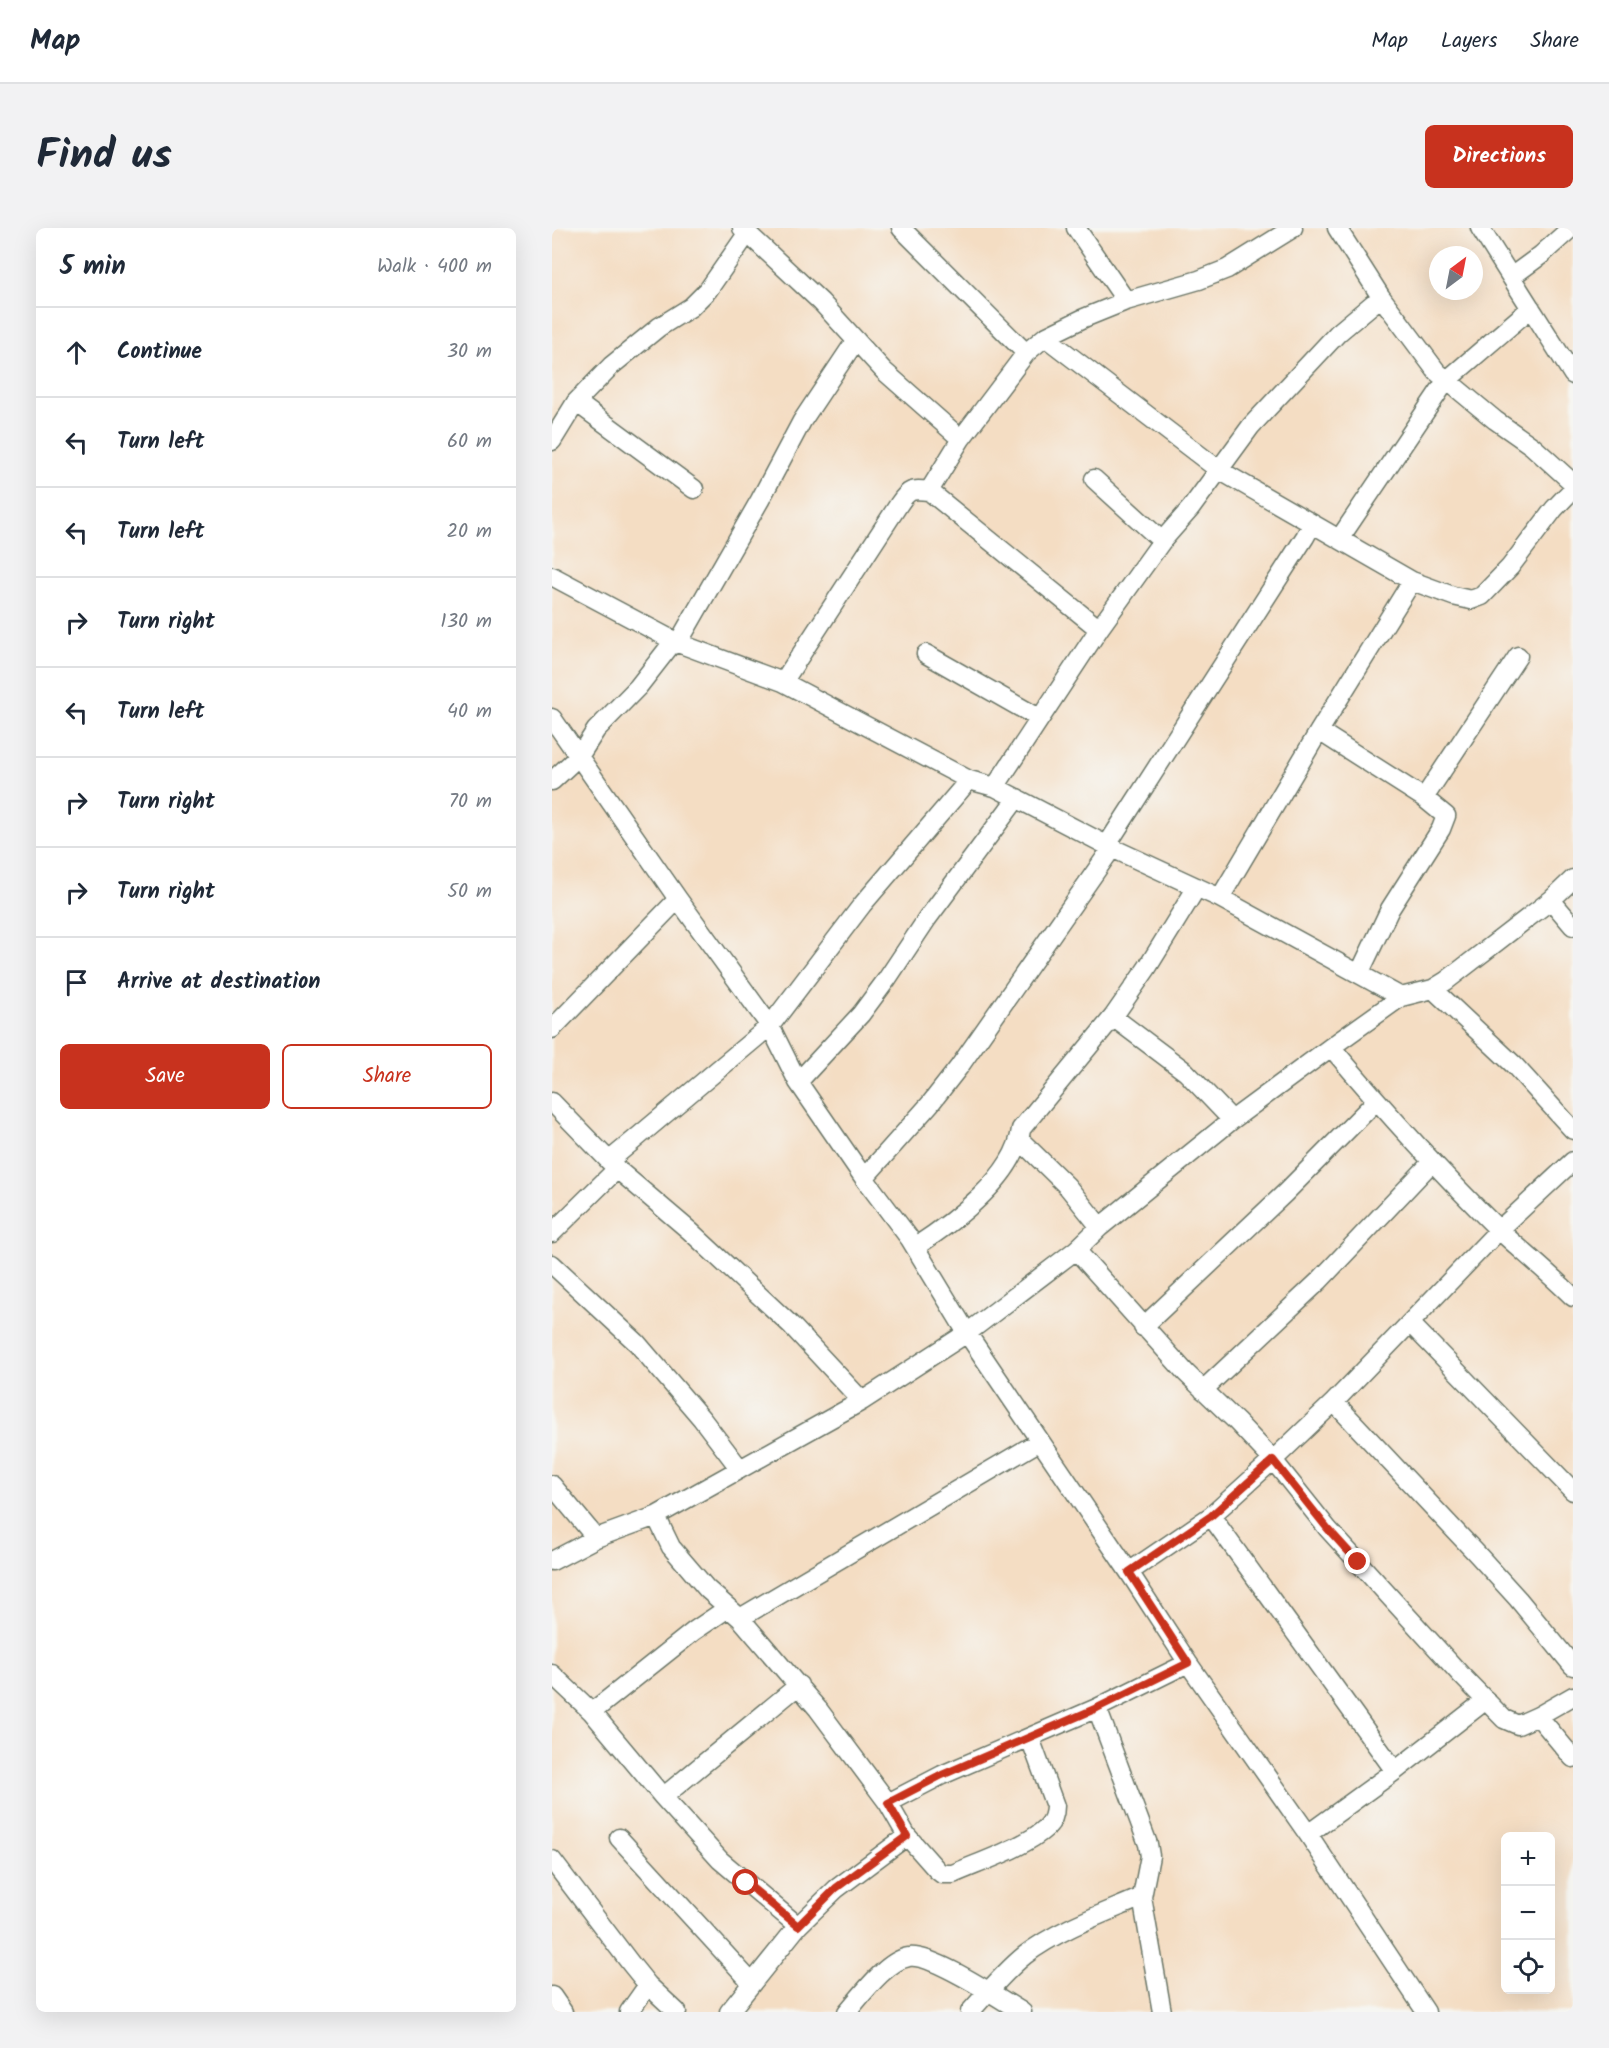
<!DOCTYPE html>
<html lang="en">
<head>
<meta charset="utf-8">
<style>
	body { margin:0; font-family:Kalam,sans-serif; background:#f2f2f3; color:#1f2937 }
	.controls { position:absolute; right:18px; bottom:18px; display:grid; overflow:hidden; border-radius:9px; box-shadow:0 6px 24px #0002 }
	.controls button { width:54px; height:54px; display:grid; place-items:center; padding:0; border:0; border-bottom:2px solid #e0e1e3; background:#fff; color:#1f2937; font:30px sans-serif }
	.compass { position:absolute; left:877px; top:18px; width:54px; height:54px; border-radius:50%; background:#fff; box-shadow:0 6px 24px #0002; rotate:32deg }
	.stop { position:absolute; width:18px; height:18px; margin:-14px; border:4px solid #c8321e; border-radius:50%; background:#fff }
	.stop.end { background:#c8321e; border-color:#fff; box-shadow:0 2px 6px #0008 }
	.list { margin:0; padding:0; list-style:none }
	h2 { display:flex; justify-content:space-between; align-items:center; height:78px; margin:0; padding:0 24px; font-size:26px }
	h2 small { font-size:20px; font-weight:400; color:#747a83 }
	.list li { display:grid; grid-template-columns:39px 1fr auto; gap:18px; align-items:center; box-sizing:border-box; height:90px; padding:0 24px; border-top:2px solid #e0e1e3 }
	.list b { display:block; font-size:22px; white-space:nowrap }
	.list em { font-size:20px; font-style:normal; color:#747a83 }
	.actions { display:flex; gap:12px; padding:18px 24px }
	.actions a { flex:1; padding:14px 0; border:2px solid #c8321e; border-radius:9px; text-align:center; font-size:21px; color:#c8321e }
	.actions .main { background:#c8321e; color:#fff }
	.icon { flex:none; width:33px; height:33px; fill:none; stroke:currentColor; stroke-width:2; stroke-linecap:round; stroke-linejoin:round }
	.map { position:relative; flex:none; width:1021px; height:1784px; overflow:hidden; border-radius:9px }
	header { display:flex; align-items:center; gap:36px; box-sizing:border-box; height:84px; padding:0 30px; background:#fff; border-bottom:2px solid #e0e1e3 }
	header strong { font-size:28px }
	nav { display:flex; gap:33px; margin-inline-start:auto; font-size:21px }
	.intro { display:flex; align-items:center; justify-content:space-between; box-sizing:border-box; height:144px; padding:0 36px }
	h1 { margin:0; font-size:42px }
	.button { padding:15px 27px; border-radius:9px; background:#c8321e; color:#fff; font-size:21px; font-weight:700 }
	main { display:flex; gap:36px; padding:0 36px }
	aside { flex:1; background:#fff; border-radius:9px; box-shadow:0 6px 24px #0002 }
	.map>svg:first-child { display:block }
</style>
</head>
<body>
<header>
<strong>Map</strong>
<nav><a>Map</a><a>Layers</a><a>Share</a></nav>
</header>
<div class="intro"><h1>Find us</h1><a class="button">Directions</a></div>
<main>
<aside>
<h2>5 min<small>Walk · 400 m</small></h2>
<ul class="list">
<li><svg class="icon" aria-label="ahead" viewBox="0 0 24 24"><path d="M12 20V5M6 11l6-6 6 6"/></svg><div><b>Continue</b></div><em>30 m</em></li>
<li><svg class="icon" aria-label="left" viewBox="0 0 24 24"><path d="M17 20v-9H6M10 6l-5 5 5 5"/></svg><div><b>Turn left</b></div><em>60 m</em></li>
<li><svg class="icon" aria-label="left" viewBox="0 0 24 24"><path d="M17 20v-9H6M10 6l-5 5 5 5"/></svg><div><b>Turn left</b></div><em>20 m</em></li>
<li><svg class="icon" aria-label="right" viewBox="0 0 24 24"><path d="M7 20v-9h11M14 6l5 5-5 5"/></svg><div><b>Turn right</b></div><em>130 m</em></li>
<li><svg class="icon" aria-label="left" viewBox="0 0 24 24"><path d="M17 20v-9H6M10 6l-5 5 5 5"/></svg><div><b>Turn left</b></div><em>40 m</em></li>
<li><svg class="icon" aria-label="right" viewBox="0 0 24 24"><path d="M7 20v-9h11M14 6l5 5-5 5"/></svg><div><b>Turn right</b></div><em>70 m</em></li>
<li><svg class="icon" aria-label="right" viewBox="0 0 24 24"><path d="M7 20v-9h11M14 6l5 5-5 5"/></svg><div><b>Turn right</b></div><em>50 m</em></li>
<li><svg class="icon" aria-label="arrive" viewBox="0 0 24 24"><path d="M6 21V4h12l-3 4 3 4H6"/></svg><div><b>Arrive at destination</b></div></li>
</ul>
<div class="actions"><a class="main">Save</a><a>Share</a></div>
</aside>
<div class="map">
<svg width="1021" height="1784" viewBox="0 0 1021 1784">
	<rect width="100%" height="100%" fill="#f6f6f2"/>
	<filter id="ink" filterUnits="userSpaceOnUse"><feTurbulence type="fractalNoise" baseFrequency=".0167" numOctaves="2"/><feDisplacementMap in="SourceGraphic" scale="12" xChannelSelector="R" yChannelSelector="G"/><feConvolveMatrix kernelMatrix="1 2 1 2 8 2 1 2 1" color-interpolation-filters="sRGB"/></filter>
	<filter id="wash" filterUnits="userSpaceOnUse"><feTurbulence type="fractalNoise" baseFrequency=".008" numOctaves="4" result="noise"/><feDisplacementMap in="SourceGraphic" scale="24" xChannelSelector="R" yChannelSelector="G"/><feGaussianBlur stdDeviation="1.35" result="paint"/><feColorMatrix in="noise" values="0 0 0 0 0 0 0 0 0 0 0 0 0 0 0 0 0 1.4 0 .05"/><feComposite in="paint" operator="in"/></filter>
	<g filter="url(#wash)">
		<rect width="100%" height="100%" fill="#f4ddc3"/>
	</g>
	<g filter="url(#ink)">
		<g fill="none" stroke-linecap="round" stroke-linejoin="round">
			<defs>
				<path id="minor" d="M 190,0 L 269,74 L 332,143 L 409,211
					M 349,0 L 474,125
					M 524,0 L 574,73
					M 785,0 L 829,69 L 885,144 L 943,192 L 980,218 L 1021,255
					M 928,0 L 1021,147
					M 959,49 L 989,27 L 1019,0
					M 493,109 L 667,242 L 860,353 L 901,368 L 919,372 L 930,368 L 958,339 L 1002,281 L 1021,261
					M 24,174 L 142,261
					M 0,213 L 24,174 L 59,138 L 107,99 L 139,79 L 156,62 L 195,6
					M 542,251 L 610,313
					M 377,263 L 409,211 L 474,125 L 493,109 L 532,90 L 574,73 L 647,52 L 675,41 L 741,0
					M 788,310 L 894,153 L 979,80
					M 0,348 L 126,415 L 231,454 L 417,552 L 443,559 L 560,620 L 668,670 L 849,769
					M 374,426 L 487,490
					M 231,454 L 347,276 C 357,261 360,261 377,263 L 547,401
					M 0,490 L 126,671 L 218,798 L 246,854 L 312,950 L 358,1011 L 415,1105 L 577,1344 L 636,1435 L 756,1606 L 874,1784
					M 767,503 L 872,570 L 894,588 L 889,601 L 838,681 L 807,746
					M 0,553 L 28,527 L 44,502 L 86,459 L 118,418 L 126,415 L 208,272 L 250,193 L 304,112
					M 443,559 L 547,401 L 610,313 L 639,280 L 699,198 L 786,105 L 829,69
					M 872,570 L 966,428
					M 555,617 L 753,309 L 760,296
					M 668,670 L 767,503 L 860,353
					M 999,672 L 1021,698
					M 881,761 L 962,837 L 1021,902
					M 561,789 L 634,844 L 680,892
					M 0,801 L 126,671
					M 779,819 C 832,882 887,943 946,1001 C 971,1024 997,1045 1021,1069
					M 246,854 L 309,786 L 335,751 L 375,691 L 465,570
					M 0,874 L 65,941 L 138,1003 L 240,1098 L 310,1173
					M 468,912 L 515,958 L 548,999
					M 57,933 L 218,798 L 310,677 L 417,552
					M 312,950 L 378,876 L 407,839 L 560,620
					M 0,1005 L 65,941
					M 363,1019 C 400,995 464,948 469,901 L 561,789 L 595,740 L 645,659
					M 524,1022 L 634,1145 L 685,1194 L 721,1232 L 776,1301 L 910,1448 L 952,1491 L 966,1497 L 986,1488 L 1021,1468
					M 0,1036 L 85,1115 L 150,1191 L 188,1241
					M 858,1095 L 1021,1263
					M 591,1099 L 733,965 L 824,873
					M 651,1162 L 767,1053 L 880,934
					M 782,1174 L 926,1327 L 966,1371 L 1021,1438
					M 0,1257 L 44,1310
					M 104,1288 L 119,1319 L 155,1361 L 188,1390 L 266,1481 L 336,1575 L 355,1608 L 385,1642 L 390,1646 L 401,1646 C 428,1634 474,1619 495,1599 C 501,1593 503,1586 503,1578 L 478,1510
					M 659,1288 L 843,1543
					M 0,1333 L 44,1310 L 104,1288 L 310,1173 L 415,1105 L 524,1022 L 548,999 L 680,892 L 779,819 L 849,769 L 881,761 L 894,753 L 999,672 L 1021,651
					M 577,1344 L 659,1288 L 721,1232 L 782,1174 L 947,1002 L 1021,933
					M 188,1390 L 488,1213
					M 0,1446 L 40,1484 L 111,1569 L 168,1632 L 246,1698
					M 545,1480 L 596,1616 L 598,1628 L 590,1669 L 610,1784
					M 40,1484 L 142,1403 L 176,1380
					M 986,1488 L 1021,1530
					M 111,1569 L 247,1457
					M 336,1575 L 390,1547 L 545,1480 L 636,1435
					M 756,1606 L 843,1543 L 934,1472
					M 67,1610 L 200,1755
					M 0,1632 L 79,1736 L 96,1757 L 125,1784
					M 0,1768 L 11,1784
					M 77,1784 L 96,1757
					M 177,1784 L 246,1698 L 284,1661 L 355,1608
					M 295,1784 C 309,1768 335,1732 357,1729 C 380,1725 448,1771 470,1784
					M 418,1784 C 435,1765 453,1743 473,1727 C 507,1701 551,1686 590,1669"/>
			</defs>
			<use href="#minor" stroke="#6a7566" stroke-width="21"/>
			<use href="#minor" stroke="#fff" stroke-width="18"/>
		</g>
	</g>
	<g fill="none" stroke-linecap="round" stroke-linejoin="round" filter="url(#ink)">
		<path stroke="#c8321e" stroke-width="8" d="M 194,1655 L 246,1698 L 284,1660 L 355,1608 L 336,1575 L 390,1547 L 545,1480 L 636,1435 L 577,1344 L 659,1288 L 721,1232 L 776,1301 L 806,1334"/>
	</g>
</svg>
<div class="controls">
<button>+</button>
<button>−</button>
<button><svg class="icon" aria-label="locate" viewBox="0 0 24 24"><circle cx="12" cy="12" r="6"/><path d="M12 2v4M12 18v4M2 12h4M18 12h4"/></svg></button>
</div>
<svg class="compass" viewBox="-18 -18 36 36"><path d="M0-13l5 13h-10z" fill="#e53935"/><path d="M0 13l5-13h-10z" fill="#747a83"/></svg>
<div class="stop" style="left:194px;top:1655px"></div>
<div class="stop end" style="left:806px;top:1334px"></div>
</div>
</main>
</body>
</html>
